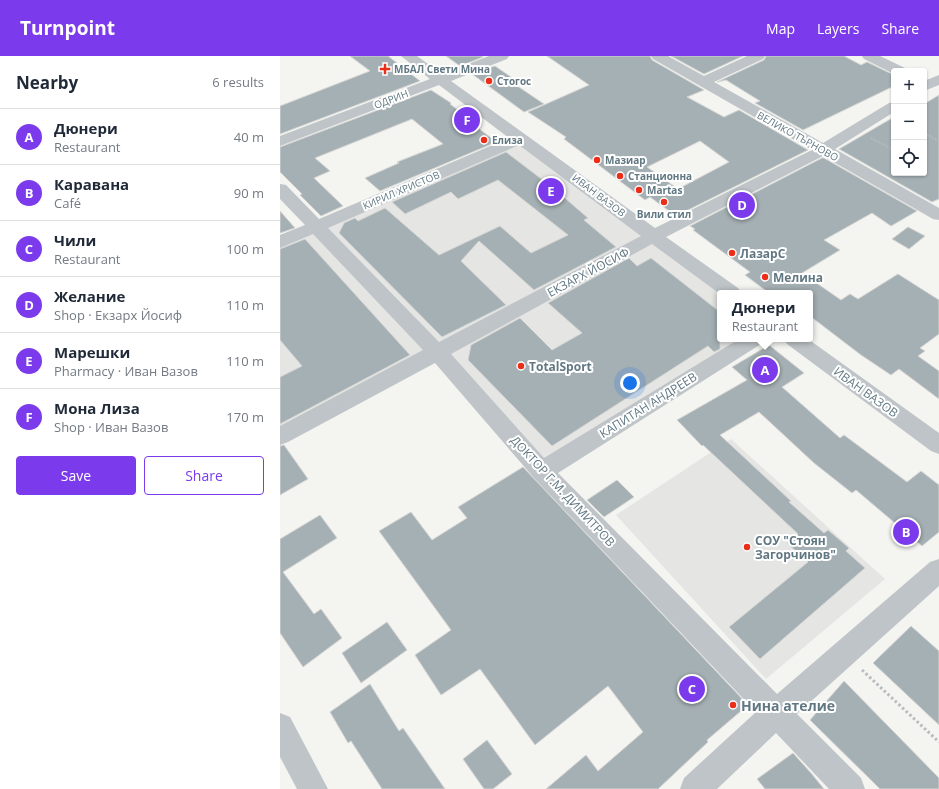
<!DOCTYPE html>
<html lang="en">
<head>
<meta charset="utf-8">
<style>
	body { margin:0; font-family:"Open Sans",sans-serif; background:#f2f2f3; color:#1f2937 }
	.controls { position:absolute; right:12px; top:12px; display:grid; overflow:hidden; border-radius:4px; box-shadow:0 1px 3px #0004 }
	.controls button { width:36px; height:36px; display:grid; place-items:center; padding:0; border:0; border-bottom:1px solid #e0e1e3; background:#fff; color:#1f2937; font:20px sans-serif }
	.you { position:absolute; left:350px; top:327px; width:14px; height:14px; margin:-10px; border:3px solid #fff; border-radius:50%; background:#1a73e8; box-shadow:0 0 0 6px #1a73e833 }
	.badge { display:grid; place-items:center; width:26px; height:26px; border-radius:50%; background:#7c3aed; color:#fff; font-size:13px; font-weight:700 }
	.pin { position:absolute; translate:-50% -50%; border:2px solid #fff; box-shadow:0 1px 4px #0006 }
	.popup { position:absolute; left:437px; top:234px; width:96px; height:52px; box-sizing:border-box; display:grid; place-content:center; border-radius:4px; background:#fff; filter:drop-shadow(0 1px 3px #0005); font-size:13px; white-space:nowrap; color:#747a83 }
	.popup b { font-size:15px; color:#1f2937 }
	.popup::after { content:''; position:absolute; left:50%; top:100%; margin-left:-8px; border:8px solid transparent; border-top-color:#fff }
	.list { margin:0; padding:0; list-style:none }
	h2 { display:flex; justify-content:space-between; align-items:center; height:52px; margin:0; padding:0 16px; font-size:17px }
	h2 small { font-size:13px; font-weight:400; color:#747a83 }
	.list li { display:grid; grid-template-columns:26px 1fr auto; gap:12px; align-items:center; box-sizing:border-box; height:56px; padding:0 16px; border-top:1px solid #e0e1e3 }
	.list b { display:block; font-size:15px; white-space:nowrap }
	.list p { margin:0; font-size:13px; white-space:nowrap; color:#747a83 }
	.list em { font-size:13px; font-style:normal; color:#747a83 }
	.actions { display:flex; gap:8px; padding:12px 16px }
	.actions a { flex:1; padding:9px 0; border:1px solid #7c3aed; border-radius:4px; text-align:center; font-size:14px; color:#7c3aed }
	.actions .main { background:#7c3aed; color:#fff }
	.icon { flex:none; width:22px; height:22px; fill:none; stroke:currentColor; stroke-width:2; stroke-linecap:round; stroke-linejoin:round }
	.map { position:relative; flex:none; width:659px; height:733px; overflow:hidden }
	header { display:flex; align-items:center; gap:24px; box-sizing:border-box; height:56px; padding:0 20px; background:#7c3aed; color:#fff }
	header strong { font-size:19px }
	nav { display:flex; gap:22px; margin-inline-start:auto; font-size:14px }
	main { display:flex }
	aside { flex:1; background:#fff }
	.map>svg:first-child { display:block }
</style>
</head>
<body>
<header>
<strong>Turnpoint</strong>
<nav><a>Map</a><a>Layers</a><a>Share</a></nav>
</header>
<main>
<aside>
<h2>Nearby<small>6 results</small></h2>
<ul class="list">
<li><span class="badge">A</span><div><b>Дюнери</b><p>Restaurant</p></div><em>40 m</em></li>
<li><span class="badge">B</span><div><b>Каравана</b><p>Café</p></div><em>90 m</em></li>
<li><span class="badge">C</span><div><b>Чили</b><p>Restaurant</p></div><em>100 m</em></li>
<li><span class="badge">D</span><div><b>Желание</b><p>Shop · Екзарх Йосиф</p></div><em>110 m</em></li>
<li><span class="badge">E</span><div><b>Марешки</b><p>Pharmacy · Иван Вазов</p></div><em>110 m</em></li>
<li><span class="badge">F</span><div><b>Мона Лиза</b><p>Shop · Иван Вазов</p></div><em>170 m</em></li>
</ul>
<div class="actions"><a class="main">Save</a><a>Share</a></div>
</aside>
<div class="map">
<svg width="659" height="733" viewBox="0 0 659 733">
	<rect width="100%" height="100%" fill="#f4f4f0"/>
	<path fill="#e5e5e3" d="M 242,82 L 440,237 L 440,283 L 474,283 L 262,415 L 158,297 L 0,380 L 0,186 Z
		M 451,383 L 605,523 L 486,623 L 336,459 Z"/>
	<path fill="#a5b0b4" stroke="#d5d5d3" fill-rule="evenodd" d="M 70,0 L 108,0 L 140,25 L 0,78 L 0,50 L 90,15 Z
		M 166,0 L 201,0 L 203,1 L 180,10 Z
		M 267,0 L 370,0 L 372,4 L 424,34 L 407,41 L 444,61 L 459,54 L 528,94 L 396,160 L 370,141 L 365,144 L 284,83 L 286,81 L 248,56 L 309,29 ZM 420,85 L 449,106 L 398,133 L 367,111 Z
		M 391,0 L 463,0 L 424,18 Z
		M 486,0 L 564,0 L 581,9 L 587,6 L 614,19 L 614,30 L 523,74 L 475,47 L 480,45 L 446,24 L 437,26 L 484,4 Z
		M 215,10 L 231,21 L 227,23 L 264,48 L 244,56 L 192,18 Z
		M 151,34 L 171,47 L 170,48 L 192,65 L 190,66 L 214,84 L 211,85 L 214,87 L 100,135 L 85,122 L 119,107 L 117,106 L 163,88 L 132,63 L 35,102 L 50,115 L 34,122 L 63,150 L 41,160 L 20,139 L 22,138 L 0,116 L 0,91 Z
		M 659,39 L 659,143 L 652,146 L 559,93 L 614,61 L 614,117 L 644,117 L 644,48 Z
		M 226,96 L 272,131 L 308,162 L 304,164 L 336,191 L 254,234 L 199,185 L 181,205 L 226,249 L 162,281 L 59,177 L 64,167 L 75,162 L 78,165 L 105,152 L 159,199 L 220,170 L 251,197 L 288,179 L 218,124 L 178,143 L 171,136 L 125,158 L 112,146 Z
		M 542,102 L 544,102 L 637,155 L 611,170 L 592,157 L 544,184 L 560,194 L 522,217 L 561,244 L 570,238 L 578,243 L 618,218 L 659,244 L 659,278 L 640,292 L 645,295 L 638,300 L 659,315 L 659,343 L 619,313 L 611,319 L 581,299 L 530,260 L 530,237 L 489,237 L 465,219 L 470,216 L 413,174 L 415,173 L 410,170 Z
		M 0,155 L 15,172 L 0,177 Z
		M 628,171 L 645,180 L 629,193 L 612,183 Z
		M 25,183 L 130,299 L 0,368 L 0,321 L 22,310 L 0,284 L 0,193 Z
		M 349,202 L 357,210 L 371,202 L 440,256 L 440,293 L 434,296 L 428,290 L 272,390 L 188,304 L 191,289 L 240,262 L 272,294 L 302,277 L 268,247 Z
		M 489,289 L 524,317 L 502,331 L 560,382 L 564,379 L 627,426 L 641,415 L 659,429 L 659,476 L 642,490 L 576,434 L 572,437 L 534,407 L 479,356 L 440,379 L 511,445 L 509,446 L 544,477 L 548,474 L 569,492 L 566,495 L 585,512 L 480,603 L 449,571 L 528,506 L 507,487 L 518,478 L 423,389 L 422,390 L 397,364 L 467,324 L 452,311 Z
		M 4,389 L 28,423 L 0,439 L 0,390 Z
		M 243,411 L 468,649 L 427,684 L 428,686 L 378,733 L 266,733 L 306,699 L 318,715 L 363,676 L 328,630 L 255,689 L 200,613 L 161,639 L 135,599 L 171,574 L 99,475 L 131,456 L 152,484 L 187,462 L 178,451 Z
		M 337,424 L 354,441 L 324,461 L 307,444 Z
		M 40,459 L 57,482 L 3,516 L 34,558 L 41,553 L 62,582 L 23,611 L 0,577 L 0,483 Z
		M 107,566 L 127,594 L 81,627 L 62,597 Z
		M 631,570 L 659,595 L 659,669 L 593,607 Z
		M 564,625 L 659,722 L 659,733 L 600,733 L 530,664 Z
		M 90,628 L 119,675 L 123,672 L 165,733 L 102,733 L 71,685 L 68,687 L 50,656 Z
		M 207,684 L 232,718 L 213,733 L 204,733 L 183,703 Z
		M 513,697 L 531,717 L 544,733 L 485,733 L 477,723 Z"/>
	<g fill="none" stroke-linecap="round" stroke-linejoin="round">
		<path stroke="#b8bcbe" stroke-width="2" stroke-dasharray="1.5 1.5" stroke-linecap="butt" d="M 644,81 L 648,79 L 659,85
			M 591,82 L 614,94"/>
		<path stroke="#b8bcbe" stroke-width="3" stroke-dasharray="2.5 2.5" stroke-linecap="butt" d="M 582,614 L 659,686"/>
		<path fill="#bec4c7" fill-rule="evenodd" d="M 121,0 L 137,0 L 162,18 L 209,0 L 229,0 L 227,3 L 171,25 L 375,172 L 532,94 L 373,3 L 371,0 L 388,0 L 424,20 L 467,0 L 485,0 L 483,3 L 434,26 L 543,87 L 609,47 L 614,46 L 614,56 L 555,93 L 659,152 L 659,164 L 653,163 L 543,100 L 386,181 L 458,232 L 461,237 L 440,237 L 440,238 L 372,188 L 171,298 L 264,402 L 459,283 L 484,283 L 481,288 L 278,417 L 497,638 L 650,506 L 659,503 L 659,530 L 517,658 L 581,722 L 585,733 L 549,733 L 496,677 L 437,733 L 400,733 L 404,722 L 476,656 L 254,422 L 155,307 L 8,386 L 0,389 L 0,370 L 143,294 L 33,178 L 0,192 L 0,179 L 25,169 L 0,143 L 0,128 L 6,129 L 39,163 L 229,82 L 159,29 L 0,90 L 0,80 L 150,23 ZM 239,89 L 361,180 L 159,286 L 48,172 Z
			M 582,0 L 600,0 L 625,12 L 627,15 L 614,15 L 614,18 L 584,3 Z
			M 659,19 L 659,29 L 644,35 L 644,25 Z
			M 504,283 L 528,283 L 659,377 L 659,398 L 651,395 L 507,288 Z
			M 0,657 L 10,661 L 48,733 L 17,733 L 0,701 Z"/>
	</g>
	<g fill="#ec2e18" stroke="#fff" stroke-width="1.5">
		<path d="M103 7h4v4h4v4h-4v4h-4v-4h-4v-4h4z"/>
		<circle cx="209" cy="25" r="4"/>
		<circle cx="204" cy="84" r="4"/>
		<circle cx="317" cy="104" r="4"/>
		<circle cx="340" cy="120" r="4"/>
		<circle cx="359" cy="134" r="4"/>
		<circle cx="384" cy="146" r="4"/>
		<circle cx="452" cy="197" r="4"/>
		<circle cx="485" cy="221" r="4"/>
		<circle cx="241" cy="310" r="4"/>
		<circle cx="467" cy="491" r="4"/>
		<circle cx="453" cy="649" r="4"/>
	</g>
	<g text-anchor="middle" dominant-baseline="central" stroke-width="4" stroke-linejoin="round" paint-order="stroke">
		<g font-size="10" font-weight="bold" fill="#617883" stroke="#fff" text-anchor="start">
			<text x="114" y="13">МБАЛ Свети Мина</text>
			<text x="217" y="25">Стогос</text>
			<text x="212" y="84">Елиза</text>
			<text x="325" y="104">Мазиар</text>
			<text x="348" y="120">Станционна</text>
			<text x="367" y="134">Martas</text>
			<text x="384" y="158" text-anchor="middle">Вили стил</text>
		</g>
		<g font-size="10" fill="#617883" stroke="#fff">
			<text transform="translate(111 43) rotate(-21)">ОДРИН</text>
			<text transform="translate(518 80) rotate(29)">ВЕЛИКО ТЪРНОВО</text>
			<text transform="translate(121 134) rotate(-23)">КИРИЛ ХРИСТОВ</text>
			<text transform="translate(319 139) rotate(37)">ИВАН ВАЗОВ</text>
		</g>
		<g font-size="12" font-weight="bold" fill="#617883" stroke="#fff" text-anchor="start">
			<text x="460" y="197">ЛазарС</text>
			<text x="493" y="221">Мелина</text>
			<text x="249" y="310">TotalSport</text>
			<text x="475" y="484">СОУ "Стоян<tspan x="475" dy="14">Загорчинов"</tspan></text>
		</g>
		<g font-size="12" fill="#617883" stroke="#fff">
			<text transform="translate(308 216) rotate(-28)">ЕКЗАРХ ЙОСИФ</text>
			<text transform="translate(586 336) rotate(36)">ИВАН ВАЗОВ</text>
			<text transform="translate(368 349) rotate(-32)">КАПИТАН АНДРЕЕВ</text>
			<text transform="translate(283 435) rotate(47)">ДОКТОР Г.М. ДИМИТРОВ</text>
		</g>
		<g font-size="14" font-weight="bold" fill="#617883" stroke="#fff" text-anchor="start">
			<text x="461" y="649">Нина ателие</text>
		</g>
	</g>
</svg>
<div class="controls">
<button>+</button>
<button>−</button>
<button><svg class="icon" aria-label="locate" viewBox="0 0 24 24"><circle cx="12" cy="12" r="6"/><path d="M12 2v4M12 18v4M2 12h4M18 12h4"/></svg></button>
</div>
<div class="you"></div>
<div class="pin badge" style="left:485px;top:314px">A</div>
<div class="popup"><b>Дюнери</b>Restaurant</div>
<div class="pin badge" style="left:626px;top:476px">B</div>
<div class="pin badge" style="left:412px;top:633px">C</div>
<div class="pin badge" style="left:462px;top:149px">D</div>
<div class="pin badge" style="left:271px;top:135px">E</div>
<div class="pin badge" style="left:187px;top:64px">F</div>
</div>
</main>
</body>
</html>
